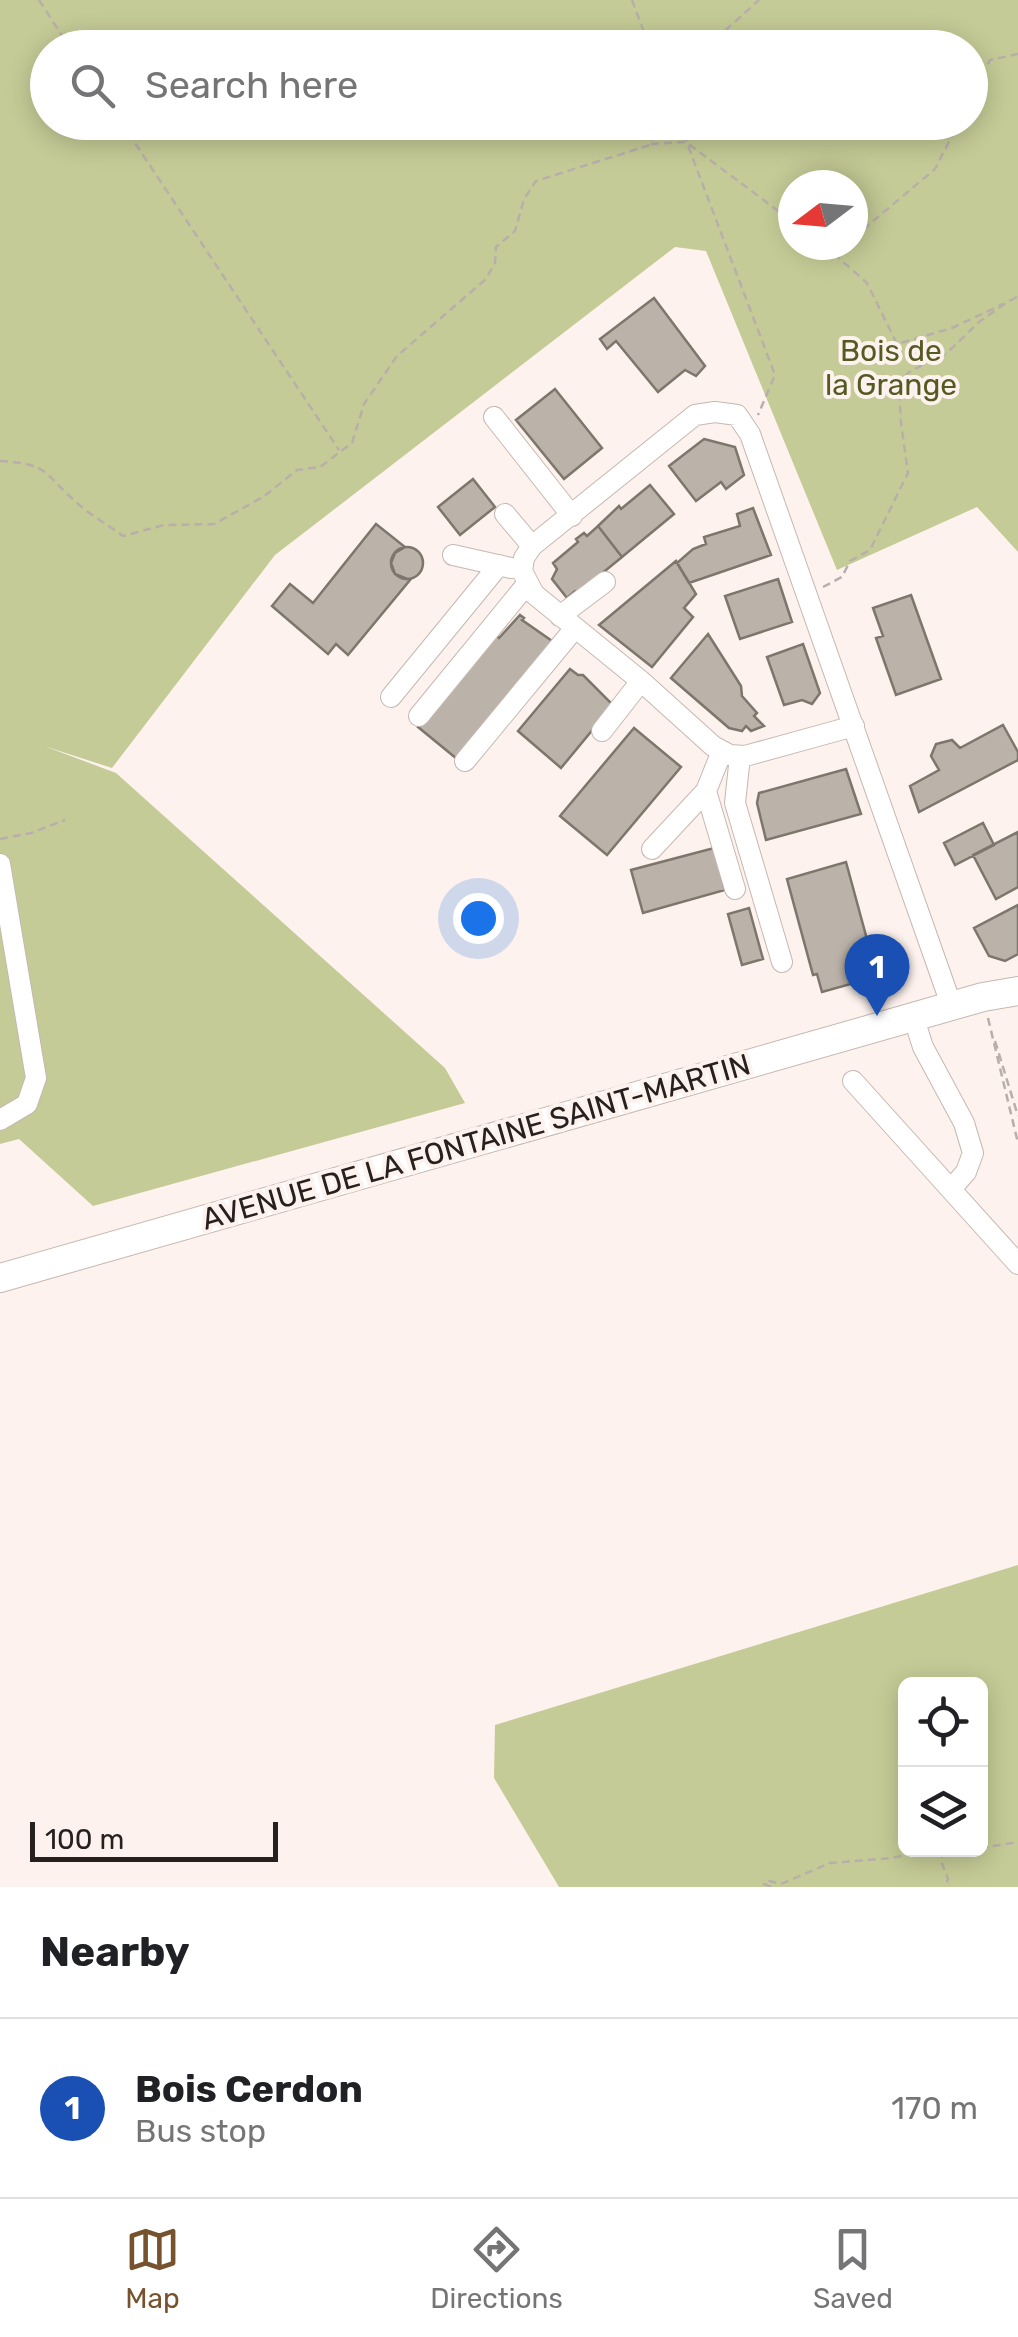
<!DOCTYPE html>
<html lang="en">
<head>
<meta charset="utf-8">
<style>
	body { margin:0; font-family:Rubik,sans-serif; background:#f6f6f6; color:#202124 }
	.controls { position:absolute; right:30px; bottom:30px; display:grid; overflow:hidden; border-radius:15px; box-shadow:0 5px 25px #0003 }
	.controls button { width:90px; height:90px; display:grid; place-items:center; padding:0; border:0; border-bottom:2px solid #e0e0e0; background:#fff; color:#202124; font:50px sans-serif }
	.compass { position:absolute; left:778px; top:170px; width:90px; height:90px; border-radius:50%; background:#fff; box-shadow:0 5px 25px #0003; rotate:254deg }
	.scale { position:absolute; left:30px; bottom:25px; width:248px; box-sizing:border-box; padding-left:10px; border:5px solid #26211f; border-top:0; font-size:28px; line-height:35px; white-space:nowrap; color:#26211f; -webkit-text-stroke:8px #fdf2ed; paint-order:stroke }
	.you { position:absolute; left:478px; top:918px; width:35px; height:35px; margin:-25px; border:8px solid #fff; border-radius:50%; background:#1a73e8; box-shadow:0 0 0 15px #1a73e833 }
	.badge { display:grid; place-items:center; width:65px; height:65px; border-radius:50%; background:#77532d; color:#fff; font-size:32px; font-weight:700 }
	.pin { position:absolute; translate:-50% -82px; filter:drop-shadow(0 2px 5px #0008) }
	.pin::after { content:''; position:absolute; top:52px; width:35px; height:30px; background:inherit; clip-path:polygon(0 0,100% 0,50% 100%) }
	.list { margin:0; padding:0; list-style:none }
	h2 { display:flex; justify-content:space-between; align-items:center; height:130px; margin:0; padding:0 40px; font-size:42px }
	h2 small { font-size:32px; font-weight:400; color:#757577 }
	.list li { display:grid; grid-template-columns:65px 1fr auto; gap:30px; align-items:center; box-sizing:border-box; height:180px; padding:0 40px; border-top:2px solid #e0e0e0 }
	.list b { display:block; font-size:38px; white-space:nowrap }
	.list p { margin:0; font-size:32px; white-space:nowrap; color:#757577 }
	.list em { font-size:32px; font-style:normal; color:#757577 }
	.icon { flex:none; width:55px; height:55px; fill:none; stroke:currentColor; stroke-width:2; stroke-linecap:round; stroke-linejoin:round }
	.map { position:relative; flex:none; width:1018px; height:1887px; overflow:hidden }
	.search { position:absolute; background:#fff; box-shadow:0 5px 25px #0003; left:30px; right:30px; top:30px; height:110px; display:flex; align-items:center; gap:25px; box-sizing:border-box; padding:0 35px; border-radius:55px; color:#757577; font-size:38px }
	.sheet { height:310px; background:#fff }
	nav { display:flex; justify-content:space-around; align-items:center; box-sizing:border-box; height:140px; border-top:2px solid #e0e0e0; background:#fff; font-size:28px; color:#757577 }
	nav a { display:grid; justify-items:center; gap:5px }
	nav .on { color:#77532d }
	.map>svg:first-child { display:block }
</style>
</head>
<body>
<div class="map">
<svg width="1018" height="1887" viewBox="0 0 1018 1887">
	<rect width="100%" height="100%" fill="#fdf2ed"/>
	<path fill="#c5cb96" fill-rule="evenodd" d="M 0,0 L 1018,0 L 1018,552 L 977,507 L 837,570 L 706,251 L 675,247 L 275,555 L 112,768 L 44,746 L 116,773 L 445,1068 L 465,1103 L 93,1206 L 19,1139 L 0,1144 ZM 48,48 L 970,48 L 970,122 L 48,122 ZM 793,185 L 853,185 L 853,245 L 793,245 Z
		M 1018,1565 L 1018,1887 L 559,1887 L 494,1778 L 495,1725 ZM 980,1684 L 980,1850 L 906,1850 L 906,1684 Z"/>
	<path fill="#bbb3a9" stroke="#7d766c" stroke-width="2.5" d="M 654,298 L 705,366 L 696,376 L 685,370 L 658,392 L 616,341 L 607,349 L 600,339 Z
		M 555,389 L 602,448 L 564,479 L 516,420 Z
		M 704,439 L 735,447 L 744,475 L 726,489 L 721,482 L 696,501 L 669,466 Z
		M 473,479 L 495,507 L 460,535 L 438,507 Z
		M 650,485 L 674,514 L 622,557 L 598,526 L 619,506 L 621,509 Z
		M 753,508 L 771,555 L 689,583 L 677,563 L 693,549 L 706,544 L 704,537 L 740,526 L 737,514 Z
		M 376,524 L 405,547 L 395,553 L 391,563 L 395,574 L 410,580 L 348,655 L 336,644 L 328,654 L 272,606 L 290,584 L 313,603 Z
		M 598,526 L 622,557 L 578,593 L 575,591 L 567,598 L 552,579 L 557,569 L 553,563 L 578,542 L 576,539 L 584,533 L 587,536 Z
		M391 563a16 16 0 1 1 32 0a16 16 0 1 1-32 0Z
		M 676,561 L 696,594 L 684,608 L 693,617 L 652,667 L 599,625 Z
		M 778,579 L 792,622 L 740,639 L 725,596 Z
		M 911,595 L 941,679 L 896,695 L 876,638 L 883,636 L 873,608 Z
		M 520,615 L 524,618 L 522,620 L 555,643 L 457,759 L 418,727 L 496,635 L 499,638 Z
		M 708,634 L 741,686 L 742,696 L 757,713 L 754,716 L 764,726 L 751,731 L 746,726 L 742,731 L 729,728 L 671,678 Z
		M 803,644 L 820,693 L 812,704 L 802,700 L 784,705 L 767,657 Z
		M 570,669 L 578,675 L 583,675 L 613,705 L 561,768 L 518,731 Z
		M 1003,725 L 1018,752 L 1018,760 L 919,812 L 910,786 L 939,770 L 931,756 L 936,744 L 952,740 L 960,748 Z
		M 634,728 L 681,767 L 607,855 L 560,816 Z
		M 846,769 L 861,814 L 766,840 L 757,803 L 759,793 Z
		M 983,823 L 994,845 L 955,865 L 944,843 Z
		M 1018,832 L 1018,887 L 996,899 L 973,855 Z
		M 714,848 L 725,890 L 643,913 L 631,870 Z
		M 846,862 L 871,954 L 880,955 L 884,969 L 876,977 L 822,992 L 817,974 L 813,975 L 787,879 Z
		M 1018,905 L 1018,954 L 1005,961 L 989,956 L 974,928 Z
		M 749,908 L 763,959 L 742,965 L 728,914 Z"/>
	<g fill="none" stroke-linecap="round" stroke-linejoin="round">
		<defs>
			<path id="minor" d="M 494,417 L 572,516
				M 505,514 L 532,546
				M 453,555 L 511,568
				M 560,616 L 605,582
				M 391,697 L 499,565
				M 419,716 L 527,584
				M 854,726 L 745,756 L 730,755 L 713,746 L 641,681 L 534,594 L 522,571 L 524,558 L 532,546 L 695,415 L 715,412 L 737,415 L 750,434 L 952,1007
				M 602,731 L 641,681
				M 722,751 L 706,791 L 735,889
				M 740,756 L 735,803 L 782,962
				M 465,761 L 575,628
				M 652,849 L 706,791
				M 0,864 L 36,1078 L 27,1104 L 0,1120
				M 914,1019 L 923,1047 L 964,1123 L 973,1153 L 966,1172 L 951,1189
				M 853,1081 L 1018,1264"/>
			<path id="major" d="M 0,1278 L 983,997 L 1018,991"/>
		</defs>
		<use href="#minor" stroke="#c5b8b2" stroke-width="22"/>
		<use href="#major" stroke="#c5b8b2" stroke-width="30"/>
		<path stroke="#b8afab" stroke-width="2.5" stroke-dasharray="8 5" stroke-linecap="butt" d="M 39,0 L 70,48
			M 632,0 L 650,48
			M 706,48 L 759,0
			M 970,99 L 990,60 L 1018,54
			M 121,122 L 339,450
			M 679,122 L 775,375 L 758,415
			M 651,144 L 686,142 L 793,222
			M 853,238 L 935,169 L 959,122
			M 824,245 L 867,283 L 897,344 L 952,328 L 1003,304
			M 836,252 L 844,245
			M 1010,301 L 1018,296
			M 0,461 C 50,464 43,473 76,502 C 90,515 108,525 123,536 L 164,525 L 214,524 L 263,497 L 297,470 L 320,467 L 352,443 L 364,404 L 397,356 L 486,279 L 495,263 L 496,247 L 515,231 L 524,199 L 536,181 L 650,145 L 659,122
			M 823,587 L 842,577 L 850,561 L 870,550 L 908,473 L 901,423 L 899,386 L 903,379 L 909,372 L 947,353 L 979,322 L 1010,300
			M 0,839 L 31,833 L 65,820
			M 988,1018 L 1018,1143
			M 995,1041 L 1018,1116
			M 980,1848 L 1018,1842
			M 943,1850 L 941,1861 L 948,1879 L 945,1887
			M 771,1887 L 764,1884 L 769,1881 L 781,1884 L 830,1863 L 892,1858 L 929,1850"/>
		<use href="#minor" stroke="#fff" stroke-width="20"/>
		<use href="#major" stroke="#fff" stroke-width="28"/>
	</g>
	<g text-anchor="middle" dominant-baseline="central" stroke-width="8" stroke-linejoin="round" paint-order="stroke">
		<g font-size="30" fill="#555922" stroke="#fdf2ed">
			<text x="891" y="351">Bois de<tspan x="891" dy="34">la Grange</tspan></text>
		</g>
		<g font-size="30" fill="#26211f" stroke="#fdf2ed">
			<text transform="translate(476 1142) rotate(-16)">AVENUE DE LA FONTAINE SAINT-MARTIN</text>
		</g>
	</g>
</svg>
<div class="controls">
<button><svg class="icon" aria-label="locate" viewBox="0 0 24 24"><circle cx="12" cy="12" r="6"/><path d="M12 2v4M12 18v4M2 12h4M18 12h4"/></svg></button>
<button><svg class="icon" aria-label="layers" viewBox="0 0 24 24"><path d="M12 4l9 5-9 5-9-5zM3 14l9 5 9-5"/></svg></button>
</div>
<svg class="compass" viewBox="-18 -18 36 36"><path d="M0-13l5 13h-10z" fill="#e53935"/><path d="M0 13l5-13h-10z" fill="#757577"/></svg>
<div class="scale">100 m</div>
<div class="you"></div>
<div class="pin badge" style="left:877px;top:1016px;background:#1a4fb4">1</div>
<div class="search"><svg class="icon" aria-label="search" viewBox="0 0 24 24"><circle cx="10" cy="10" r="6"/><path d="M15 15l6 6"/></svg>Search here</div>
</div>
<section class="sheet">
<h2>Nearby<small></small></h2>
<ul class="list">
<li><span class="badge" style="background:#1a4fb4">1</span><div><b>Bois Cerdon</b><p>Bus stop</p></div><em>170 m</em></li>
</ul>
</section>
<nav>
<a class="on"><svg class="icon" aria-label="map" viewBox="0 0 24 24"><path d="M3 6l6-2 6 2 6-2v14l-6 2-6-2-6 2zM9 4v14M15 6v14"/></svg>Map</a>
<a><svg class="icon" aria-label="directions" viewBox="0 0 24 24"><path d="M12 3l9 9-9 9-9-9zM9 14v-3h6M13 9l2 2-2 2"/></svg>Directions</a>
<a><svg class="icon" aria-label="saved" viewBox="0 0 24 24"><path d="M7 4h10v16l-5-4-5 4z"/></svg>Saved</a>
</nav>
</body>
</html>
